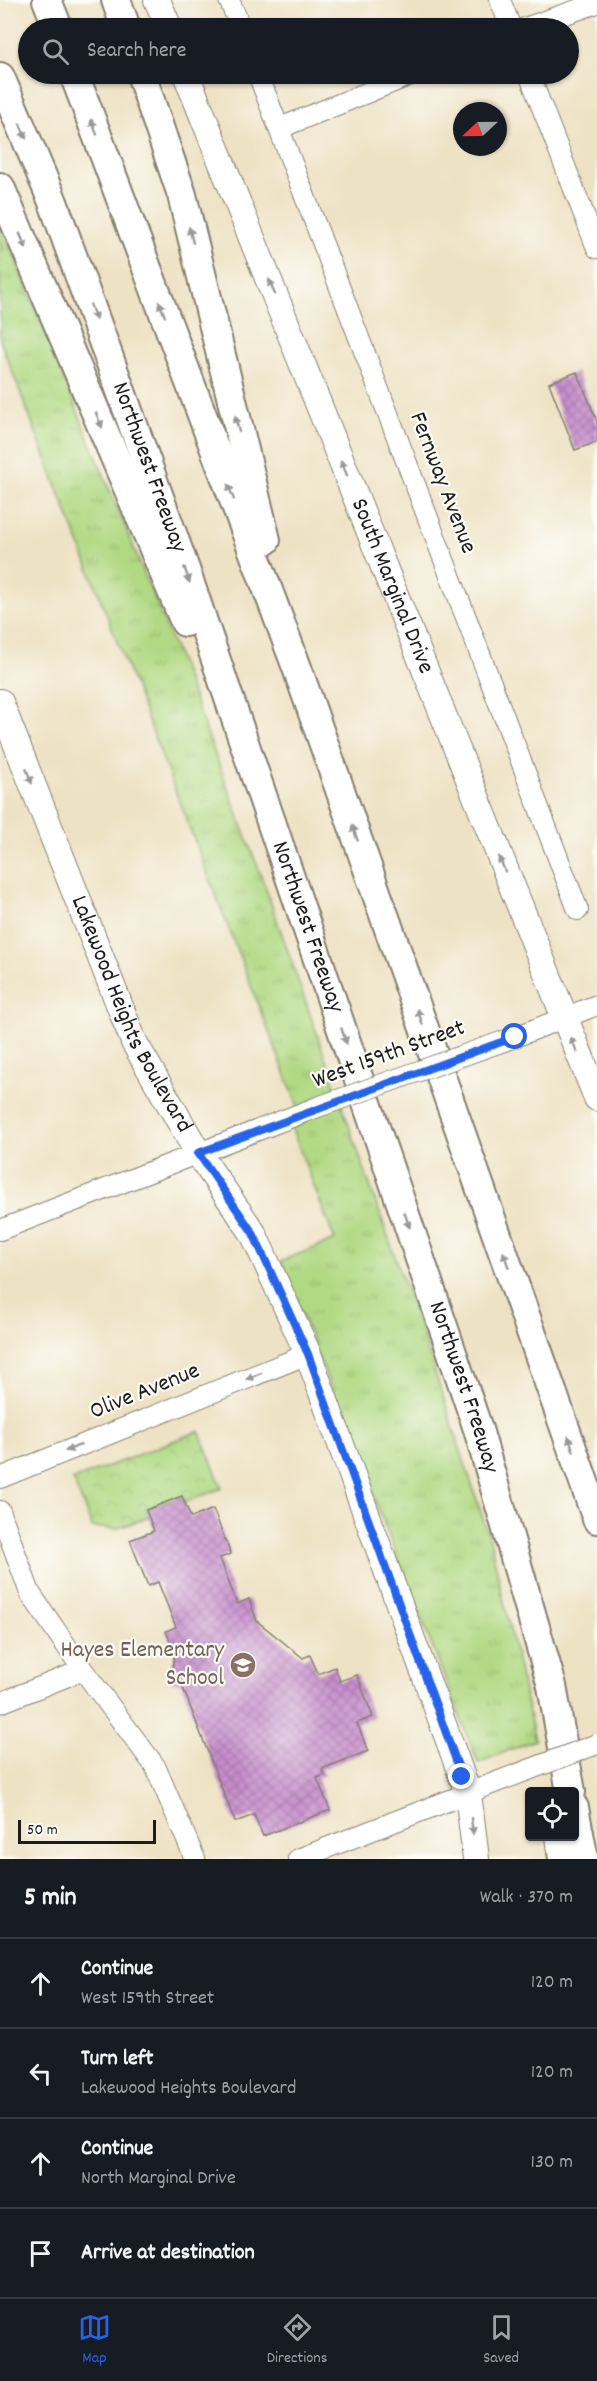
<!DOCTYPE html>
<html lang="en">
<head>
<meta charset="utf-8">
<style>
	body { margin:0; font-family:Dekko,sans-serif; background:#242831; color:#f1f3f6 }
	.controls { position:absolute; right:18px; bottom:18px; display:grid; overflow:hidden; border-radius:6px; box-shadow:0 2px 4px #0004 }
	.controls button { width:54px; height:54px; display:grid; place-items:center; padding:0; border:0; border-bottom:2px solid #363941; background:#171b24; color:#f1f3f6; font:30px sans-serif }
	.compass { position:absolute; left:453px; top:102px; width:54px; height:54px; border-radius:50%; background:#171b24; box-shadow:0 2px 4px #0004; rotate:248deg }
	.scale { position:absolute; left:18px; bottom:15px; width:138px; box-sizing:border-box; padding-left:6px; border:3px solid #1c1c1c; border-top:0; font-size:16px; line-height:21px; white-space:nowrap; color:#1c1c1c; -webkit-text-stroke:4px #fdfcf7; paint-order:stroke }
	.stop { position:absolute; width:18px; height:18px; margin:-14px; border:4px solid #2563eb; border-radius:50%; background:#fff }
	.stop.end { background:#2563eb; border-color:#fff; box-shadow:0 2px 6px #0008 }
	.list { margin:0; padding:0; list-style:none }
	h2 { display:flex; justify-content:space-between; align-items:center; height:78px; margin:0; padding:0 24px; font-size:26px }
	h2 small { font-size:20px; font-weight:400; color:#9ea1a6 }
	.list li { display:grid; grid-template-columns:39px 1fr auto; gap:18px; align-items:center; box-sizing:border-box; height:90px; padding:0 24px; border-top:2px solid #363941 }
	.list b { display:block; font-size:22px; white-space:nowrap }
	.list p { margin:0; font-size:20px; white-space:nowrap; color:#9ea1a6 }
	.list em { font-size:20px; font-style:normal; color:#9ea1a6 }
	.icon { flex:none; width:33px; height:33px; fill:none; stroke:currentColor; stroke-width:2; stroke-linecap:round; stroke-linejoin:round }
	.map { position:relative; flex:none; width:597px; height:1859px; overflow:hidden }
	.search { position:absolute; background:#171b24; box-shadow:0 2px 4px #0004; left:18px; right:18px; top:18px; height:66px; display:flex; align-items:center; gap:15px; box-sizing:border-box; padding:0 21px; border-radius:33px; color:#9ea1a6; font-size:22px }
	.sheet { height:438px; background:#171b24 }
	nav { display:flex; justify-content:space-around; align-items:center; box-sizing:border-box; height:84px; border-top:2px solid #363941; background:#171b24; font-size:16px; color:#9ea1a6 }
	nav a { display:grid; justify-items:center; gap:3px }
	nav .on { color:#2563eb }
	.map>svg:first-child { display:block }
</style>
</head>
<body>
<div class="map">
<svg width="597" height="1859" viewBox="0 0 597 1859">
	<defs>
		<pattern id="grass-tufts" width="24" height="20" patternUnits="userSpaceOnUse" patternTransform="scale(1.5)"><rect width="24" height="20" fill="#b1d983"/><path d="M3 7l-1-3M5 7V3M7 7l1-3M15 17l-1-3M17 17v-4M19 17l1-3" fill="none" stroke="#98ba71"/></pattern>
		<pattern id="park-crowns" width="20" height="18" patternUnits="userSpaceOnUse" patternTransform="scale(1.5)"><rect width="20" height="18" fill="#b1d983"/><path d="M2 6a3 3 0 1 1 6 0M12 15a3 3 0 1 1 6 0" fill="none" stroke="#98ba71"/></pattern>
		<pattern id="building-cross-hatch" width="8" height="8" patternUnits="userSpaceOnUse" patternTransform="scale(1.5)"><rect width="8" height="8" fill="#c78ecd"/><path d="M0 0l8 8M0 8l8-8" fill="none" stroke="#a173a6"/></pattern>
	</defs>
	<rect width="100%" height="100%" fill="#fdfcf7"/>
	<filter id="ink" filterUnits="userSpaceOnUse"><feTurbulence type="fractalNoise" baseFrequency=".0167" numOctaves="2"/><feDisplacementMap in="SourceGraphic" scale="12" xChannelSelector="R" yChannelSelector="G"/><feConvolveMatrix kernelMatrix="1 2 1 2 8 2 1 2 1" color-interpolation-filters="sRGB"/></filter>
	<filter id="wash" filterUnits="userSpaceOnUse"><feTurbulence type="fractalNoise" baseFrequency=".008" numOctaves="4" result="noise"/><feDisplacementMap in="SourceGraphic" scale="24" xChannelSelector="R" yChannelSelector="G"/><feGaussianBlur stdDeviation="1.35" result="paint"/><feColorMatrix in="noise" values="0 0 0 0 0 0 0 0 0 0 0 0 0 0 0 0 0 1.4 0 .05"/><feComposite in="paint" operator="in"/></filter>
	<g filter="url(#wash)">
		<rect width="100%" height="100%" fill="#eee2c4"/>
		<path fill="url(#grass-tufts)" stroke="#667a50" stroke-width="1.5" d="M 0,222 L 177,654 L 266,889 L 428,1351 L 490,1540 L 535,1740 L 478,1763 L 281,1261 L 335,1240 L 291,1127 L 304,1122 L 0,340 Z"/>
		<path fill="url(#park-crowns)" stroke="#667a50" stroke-width="1.5" d="M 199,1431 L 222,1488 L 185,1502 L 182,1496 L 146,1509 L 149,1517 L 116,1529 L 92,1527 L 73,1480 Z"/>
		<g id="blocks">
			<path fill="url(#building-cross-hatch)" d="M 577,372 L 597,421 L 597,442 L 575,450 L 549,383 Z
				M 182,1496 L 191,1518 L 213,1509 L 231,1554 L 220,1558 L 237,1604 L 249,1599 L 257,1621 L 303,1658 L 310,1655 L 318,1674 L 335,1667 L 340,1681 L 357,1675 L 373,1717 L 357,1723 L 368,1751 L 322,1769 L 325,1775 L 317,1778 L 330,1810 L 263,1836 L 254,1815 L 235,1822 L 181,1683 L 169,1681 L 175,1653 L 166,1631 L 176,1627 L 158,1582 L 148,1586 L 130,1540 L 154,1531 L 146,1510 Z"/>
		</g>
	</g>
	<g filter="url(#ink)">
		<use href="#blocks" fill-opacity="0" stroke="#857f70" stroke-width="1.5"/>
		<g fill="none" stroke-linecap="round" stroke-linejoin="round">
			<defs>
				<path id="minor" d="M 229,0 L 241,28
					M 500,0 L 511,28
					M 525,28 L 597,3
					M 258,74 L 578,910
					M 529,74 L 597,248
					M 280,128 L 413,74
					M 515,1037 L 597,1005
					M 0,1230 L 315,1108
					M 0,1478 L 308,1354
					M 0,1511 L 30,1593 L 83,1670 L 155,1766 L 195,1859
					M 0,1703 L 83,1670
					M 298,1859 L 494,1783"/>
				<g id="major">
					<path d="M 157,0 L 169,28"/>
					<path id="s1" d="M 186,74 L 597,1098"/>
					<path id="s2" d="M 0,702 L 134,1042 L 198,1153 L 253,1233 L 308,1354 L 468,1793 L 476,1859"/>
				</g>
				<g id="highway">
					<path d="M 47,0 L 58,28"/>
					<path d="M 116,0 L 126,28"/>
					<path d="M 74,74 L 296,665 L 597,1519"/>
					<path d="M 141,74 L 182,195 L 266,540"/>
					<path id="s3" d="M 0,77 L 53,202 L 187,575 L 478,1429 L 552,1686 L 571,1792"/>
					<path d="M 0,187 L 185,622"/>
					<path d="M 574,1808 L 584,1859"/>
					<path d="M 560,1836 L 563,1859"/>
				</g>
			</defs>
			<use href="#minor" stroke="#857f70" stroke-width="22"/>
			<use href="#major" stroke="#857f70" stroke-width="28"/>
			<use href="#highway" stroke="#857f70" stroke-width="32"/>
			<use href="#minor" stroke="#fff" stroke-width="20"/>
			<use href="#major" stroke="#fff" stroke-width="26"/>
			<use href="#highway" stroke="#fff" stroke-width="28"/>
			<defs>
				<path id="minor-bridge" d="M 315,1108 L 515,1037
					M 494,1783 L 597,1744"/>
			</defs>
			<use href="#minor-bridge" stroke="#857f70" stroke-width="22" stroke-linecap="butt"/>
			<use href="#minor-bridge" stroke="#fff" stroke-width="20"/>
		</g>
		<defs><path id="oneway-solid" d="M-6-.8H1V-3.2L6.5 0L1 3.2V.8H-6Z" transform="scale(1.5)"/></defs>
		<g fill="#999">
			<use href="#oneway-solid" transform="translate(94 127) rotate(-111)"/>
			<use href="#oneway-solid" transform="translate(23 131) rotate(67)"/>
			<use href="#oneway-solid" transform="translate(191 235) rotate(-104)"/>
			<use href="#oneway-solid" transform="translate(23 241) rotate(67)"/>
			<use href="#oneway-solid" transform="translate(272 287) rotate(-112)"/>
			<use href="#oneway-solid" transform="translate(162 309) rotate(-111)"/>
			<use href="#oneway-solid" transform="translate(93 312) rotate(70)"/>
			<use href="#oneway-solid" transform="translate(99 420) rotate(67)"/>
			<use href="#oneway-solid" transform="translate(237 424) rotate(-104)"/>
			<use href="#oneway-solid" transform="translate(344 468) rotate(-112)"/>
			<use href="#oneway-solid" transform="translate(231 492) rotate(-111)"/>
			<use href="#oneway-solid" transform="translate(187 575) rotate(71)"/>
			<use href="#oneway-solid" transform="translate(29 776) rotate(69)"/>
			<use href="#oneway-solid" transform="translate(355 833) rotate(-109)"/>
			<use href="#oneway-solid" transform="translate(502 864) rotate(-112)"/>
			<use href="#oneway-solid" transform="translate(420 1017) rotate(-109)"/>
			<use href="#oneway-solid" transform="translate(344 1036) rotate(71)"/>
			<use href="#oneway-solid" transform="translate(574 1045) rotate(-113)"/>
			<use href="#oneway-solid" transform="translate(407 1220) rotate(71)"/>
			<use href="#oneway-solid" transform="translate(506 1260) rotate(-109)"/>
			<use href="#oneway-solid" transform="translate(254 1376) rotate(158)"/>
			<use href="#oneway-solid" transform="translate(571 1444) rotate(-109)"/>
			<use href="#oneway-solid" transform="translate(73 1448) rotate(158)"/>
			<use href="#oneway-solid" transform="translate(472 1826) rotate(83)"/>
		</g>
	</g>
	<g fill="none" stroke-linecap="round" stroke-linejoin="round" filter="url(#ink)">
		<path stroke="#2563eb" stroke-width="8" d="M 462,1777 L 308,1354 L 253,1233 L 198,1153 L 515,1037"/>
	</g>
	<defs>
		<symbol id="school-disc" viewBox="-11 -11 22 22"><circle r="9.5" fill="#8d6e63" stroke="#fdfcf7"/><path d="M0-5L7-2L0 1L-7-2ZM-4 1L0 2.5L4 1V4Q0 6-4 4Z" fill="#fff"/></symbol>
	</defs>
	<g fill-rule="evenodd">
		<use href="#school-disc" x="228" y="1650" width="30" height="30"/>
	</g>
	<g text-anchor="middle" dominant-baseline="central" stroke-width="4.5" stroke-linejoin="round" paint-order="stroke">
		<g font-size="24" fill="#1c1c1c" stroke="#fdfcf7">
			<text stroke="none"><textPath href="#s3" startOffset="418">Northwest Freeway</textPath></text>
			<text transform="translate(442 483) rotate(69)">Fernway Avenue</text>
			<text stroke="none"><textPath href="#s1" startOffset="552">South Marginal Drive</textPath></text>
			<text stroke="none"><textPath href="#s3" startOffset="904">Northwest Freeway</textPath></text>
			<text stroke="none"><textPath href="#s2" startOffset="339">Lakewood Heights Boulevard</textPath></text>
			<text transform="translate(389 1055) rotate(-20)">West 159th Street</text>
			<text stroke="none"><textPath href="#s3" startOffset="1390">Northwest Freeway</textPath></text>
			<text transform="translate(145 1392) rotate(-22)">Olive Avenue</text>
		</g>
		<g font-size="24" fill="#785e54" stroke="#fdfcf7" text-anchor="end">
			<text x="224" y="1651">Hayes Elementary<tspan x="224" dy="28">School</tspan></text>
		</g>
	</g>
</svg>
<div class="controls">
<button><svg class="icon" aria-label="locate" viewBox="0 0 24 24"><circle cx="12" cy="12" r="6"/><path d="M12 2v4M12 18v4M2 12h4M18 12h4"/></svg></button>
</div>
<svg class="compass" viewBox="-18 -18 36 36"><path d="M0-13l5 13h-10z" fill="#e53935"/><path d="M0 13l5-13h-10z" fill="#9ea1a6"/></svg>
<div class="scale">50 m</div>
<div class="stop" style="left:515px;top:1037px"></div>
<div class="stop end" style="left:462px;top:1777px"></div>
<div class="search"><svg class="icon" aria-label="search" viewBox="0 0 24 24"><circle cx="10" cy="10" r="6"/><path d="M15 15l6 6"/></svg>Search here</div>
</div>
<section class="sheet">
<h2>5 min<small>Walk · 370 m</small></h2>
<ul class="list">
<li><svg class="icon" aria-label="ahead" viewBox="0 0 24 24"><path d="M12 20V5M6 11l6-6 6 6"/></svg><div><b>Continue</b><p>West 159th Street</p></div><em>120 m</em></li>
<li><svg class="icon" aria-label="left" viewBox="0 0 24 24"><path d="M17 20v-9H6M10 6l-5 5 5 5"/></svg><div><b>Turn left</b><p>Lakewood Heights Boulevard</p></div><em>120 m</em></li>
<li><svg class="icon" aria-label="ahead" viewBox="0 0 24 24"><path d="M12 20V5M6 11l6-6 6 6"/></svg><div><b>Continue</b><p>North Marginal Drive</p></div><em>130 m</em></li>
<li><svg class="icon" aria-label="arrive" viewBox="0 0 24 24"><path d="M6 21V4h12l-3 4 3 4H6"/></svg><div><b>Arrive at destination</b></div></li>
</ul>
</section>
<nav>
<a class="on"><svg class="icon" aria-label="map" viewBox="0 0 24 24"><path d="M3 6l6-2 6 2 6-2v14l-6 2-6-2-6 2zM9 4v14M15 6v14"/></svg>Map</a>
<a><svg class="icon" aria-label="directions" viewBox="0 0 24 24"><path d="M12 3l9 9-9 9-9-9zM9 14v-3h6M13 9l2 2-2 2"/></svg>Directions</a>
<a><svg class="icon" aria-label="saved" viewBox="0 0 24 24"><path d="M7 4h10v16l-5-4-5 4z"/></svg>Saved</a>
</nav>
</body>
</html>
